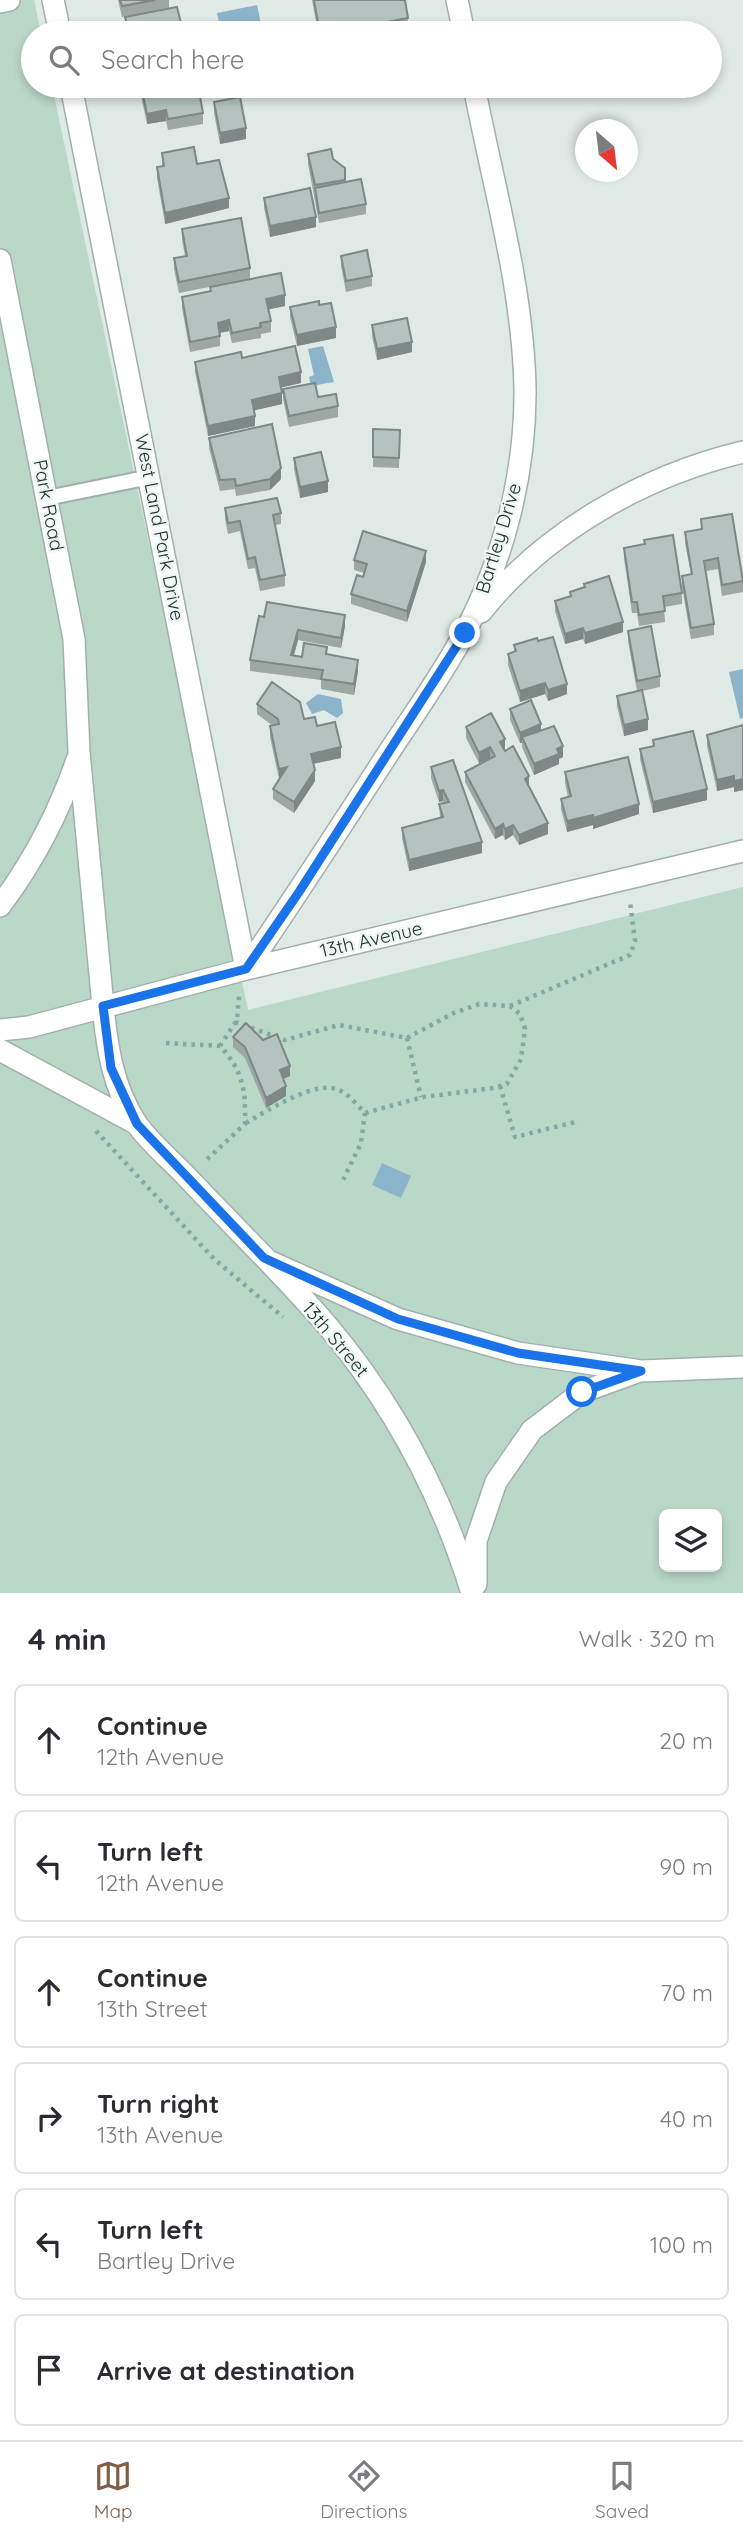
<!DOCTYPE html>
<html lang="en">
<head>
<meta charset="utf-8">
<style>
	body { margin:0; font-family:Quicksand,sans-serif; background:#f7f7f7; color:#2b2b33 }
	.controls { position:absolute; right:21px; bottom:21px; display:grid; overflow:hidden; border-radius:10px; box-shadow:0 4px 10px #0003 }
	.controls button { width:63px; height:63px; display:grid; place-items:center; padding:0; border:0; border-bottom:2px solid #e1e1e2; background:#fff; color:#2b2b33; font:35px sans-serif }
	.compass { position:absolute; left:575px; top:119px; width:63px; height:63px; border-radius:50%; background:#fff; box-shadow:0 4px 10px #0003; rotate:152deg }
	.stop { position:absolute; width:21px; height:21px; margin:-16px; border:5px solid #1a73e8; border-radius:50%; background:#fff }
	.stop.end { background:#1a73e8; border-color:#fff; box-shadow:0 2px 7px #0008 }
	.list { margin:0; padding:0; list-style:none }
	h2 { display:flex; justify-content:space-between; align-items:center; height:91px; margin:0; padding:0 28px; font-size:30px }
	h2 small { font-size:23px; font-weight:400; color:#7c7c81 }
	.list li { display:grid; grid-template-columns:46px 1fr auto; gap:21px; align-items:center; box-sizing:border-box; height:112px; margin:0 14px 14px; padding:0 14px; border:2px solid #e1e1e2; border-radius:10px }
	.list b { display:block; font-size:26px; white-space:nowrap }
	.list p { margin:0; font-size:23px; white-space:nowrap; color:#7c7c81 }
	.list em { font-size:23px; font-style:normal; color:#7c7c81 }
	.icon { flex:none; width:38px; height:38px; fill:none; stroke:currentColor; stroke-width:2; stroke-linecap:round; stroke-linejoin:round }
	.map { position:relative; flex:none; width:743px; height:1593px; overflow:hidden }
	.search { position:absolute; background:#fff; box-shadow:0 4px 10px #0003; left:21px; right:21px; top:21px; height:77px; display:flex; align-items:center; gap:18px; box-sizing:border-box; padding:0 24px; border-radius:38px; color:#7c7c81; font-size:26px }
	.sheet { height:847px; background:#fff }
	nav { display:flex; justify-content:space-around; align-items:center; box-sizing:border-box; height:98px; border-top:2px solid #e1e1e2; background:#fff; font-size:19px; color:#7c7c81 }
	nav a { display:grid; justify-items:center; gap:4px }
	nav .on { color:#7f5d47 }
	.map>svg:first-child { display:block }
</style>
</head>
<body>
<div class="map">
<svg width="743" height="1593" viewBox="0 0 743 1593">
	<rect width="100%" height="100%" fill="#dfe9e6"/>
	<path fill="#b9d8c7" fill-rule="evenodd" d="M 0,0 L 34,0 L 41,33 L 33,33 L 33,86 L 52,86 L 248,1010 L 743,887 L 743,1593 L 0,1593 ZM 664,1514 L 717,1514 L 717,1567 L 664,1567 Z"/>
	<path fill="#8bb4ca" d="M 257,5 L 261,24 L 221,32 L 217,13 Z
		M 323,346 L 334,382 L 311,386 L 309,377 L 314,375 L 308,349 Z
		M 743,669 L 743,718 L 740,719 L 729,672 Z
		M 318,694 L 341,699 L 343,713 L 337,718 L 324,710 L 312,714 L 306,703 Z
		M 382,1163 L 411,1176 L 401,1198 L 372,1185 Z"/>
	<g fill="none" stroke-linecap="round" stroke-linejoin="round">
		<defs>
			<path id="lane" d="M 47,498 L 150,477"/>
			<path id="street" d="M 53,0 L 60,33
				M 457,0 L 464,33
				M 0,2 L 9,0
				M 71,86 L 246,969
				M 0,260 L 74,639 L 79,752 L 103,1006 C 107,1048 113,1087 136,1123 C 149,1142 171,1160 187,1177 C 233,1226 282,1273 326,1324 C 394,1404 441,1493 472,1593
				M 481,612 C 545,531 644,476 743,452
				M 0,906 C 33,862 59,812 77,760
				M 246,969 C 292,902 336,834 380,766 C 408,722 441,678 465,632 C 504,559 526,471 525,388 C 523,287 493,185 474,86
				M 0,1030 L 29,1027 L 246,969 L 743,851
				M 0,1050 L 137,1124
				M 273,1263 L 398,1319 L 518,1353 L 641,1371 L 743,1367
				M 476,1584 L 476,1541 L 496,1482 L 532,1430 L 582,1392 L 637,1372"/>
		</defs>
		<use href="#lane" stroke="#a2b0ad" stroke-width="18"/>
		<use href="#street" stroke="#a2b0ad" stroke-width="24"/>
		<path stroke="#82a9a4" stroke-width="4.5" stroke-dasharray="3.5 5" stroke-linecap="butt" d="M 510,1006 L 630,955 L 635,941 L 630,902
			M 235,1022 L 285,1040 L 339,1025 L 407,1038 L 454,1013 L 479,1004 L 510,1006 L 520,1014 L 525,1029 L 521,1059 L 507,1084 L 494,1088 L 423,1097 L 365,1113
			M 407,1038 L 421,1097
			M 166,1043 L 220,1046 C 243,1071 246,1090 245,1124 L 204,1162
			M 220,1046 L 237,1020 L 239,996
			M 500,1086 L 515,1137 L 579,1121
			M 246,1123 C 265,1112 319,1077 341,1091 C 350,1096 358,1106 365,1113 L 361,1143 L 343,1180
			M 96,1131 L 214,1259 L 283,1317"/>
		<use href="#lane" stroke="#fff" stroke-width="14"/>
		<use href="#street" stroke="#fff" stroke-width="21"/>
	</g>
	<path fill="#9ba8a4" d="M 118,0 L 169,0 L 169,8 L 122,17 Z
		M 312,0 L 405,0 L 408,18 L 408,28 L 383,33 L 318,33 Z
		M 125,17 L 182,27 L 182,33 L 126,33 Z
		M 141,86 L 203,113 L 203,124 L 168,130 L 166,121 L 147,124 L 141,96 Z
		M 214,102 L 246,139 L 220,144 L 214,113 Z
		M 162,153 L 197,164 L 229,208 L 165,224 L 157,178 L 157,167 L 162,166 Z
		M 308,154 L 333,159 L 345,168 L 345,182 L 366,204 L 366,214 L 319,223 L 308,164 Z
		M 264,198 L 316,227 L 270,237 L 264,208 Z
		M 182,229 L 250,268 L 250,279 L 179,293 L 174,269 L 174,258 L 185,256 L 182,240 Z
		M 341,256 L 372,276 L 372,286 L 346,292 L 341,266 Z
		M 210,287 L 285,306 L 269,309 L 271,321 L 271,332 L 261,334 L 261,338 L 232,343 L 229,331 L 220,333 L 220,346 L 190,352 L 182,308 L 182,297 L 210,291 Z
		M 319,305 L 336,338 L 297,346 L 290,317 L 290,307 Z
		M 372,325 L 412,352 L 377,360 L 372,336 Z
		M 242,358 L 301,383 L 281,387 L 282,404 L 254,410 L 255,426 L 208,436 L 195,372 L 195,362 Z
		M 283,389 L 318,397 L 338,406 L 338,417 L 289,427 L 283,399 Z
		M 373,429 L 400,430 L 399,468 L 373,467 Z
		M 209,438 L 281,479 L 270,490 L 236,496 L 235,489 L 220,491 L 209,448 Z
		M 294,458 L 328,492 L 300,498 L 294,469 Z
		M 225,508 L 281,513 L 281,524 L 275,525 L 285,575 L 285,586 L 260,591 L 255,568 L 248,569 L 240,531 L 228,534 L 225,519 Z
		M 701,519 L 743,580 L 743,592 L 722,596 L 718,569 L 706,571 L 714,624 L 714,635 L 691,639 L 682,587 L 682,576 L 691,574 L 685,543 L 685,532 L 701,530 Z
		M 644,540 L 682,593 L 682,604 L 664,607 L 665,622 L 639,626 L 637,613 L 632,613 L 624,558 L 624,548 L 644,544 Z
		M 354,560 L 426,562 L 407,622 L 351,604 L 351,594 L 364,573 L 354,570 Z
		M 584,584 L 623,632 L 585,644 L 583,639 L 565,644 L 555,611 L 555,601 L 570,596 L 570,592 L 584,587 Z
		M 259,616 L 345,626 L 341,648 L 298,640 L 294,655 L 302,657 L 327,654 L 358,671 L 354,695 L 321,689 L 321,680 L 250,671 L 250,660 Z
		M 628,631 L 660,676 L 660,687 L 642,691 L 648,730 L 624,736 L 617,706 L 617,696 L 637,691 L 628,641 Z
		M 538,641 L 567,694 L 548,701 L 545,694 L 520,702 L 508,665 L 508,654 L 514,652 L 514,645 Z
		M 257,704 L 304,719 L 317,726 L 341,758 L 313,764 L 315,781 L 294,813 L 273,799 L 273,789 L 279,779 L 270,737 L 270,726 L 273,726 L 257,714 Z
		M 510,709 L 541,730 L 563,757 L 559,759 L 559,764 L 534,775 L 522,747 L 522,743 L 520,743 L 510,720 Z
		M 743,725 L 743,790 L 734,792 L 734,787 L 717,791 L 707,746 L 707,735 Z
		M 466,727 L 505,750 L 529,787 L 548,834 L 519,845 L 513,835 L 505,840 L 503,835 L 495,839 L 465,782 L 465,772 L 490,758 L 479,763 L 466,738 Z
		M 653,740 L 707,800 L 653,813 L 640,759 L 640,749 L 653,746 Z
		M 431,767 L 482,853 L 409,871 L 402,838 L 402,828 L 440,818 L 439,804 L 444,803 L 443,801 L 439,802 L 431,778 Z
		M 565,772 L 639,814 L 593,829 L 593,825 L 567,832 L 561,809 L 561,799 L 568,797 L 565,783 Z
		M 233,1037 L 290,1076 L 284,1079 L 286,1096 L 266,1108 L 245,1058 L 233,1047 Z"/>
	<path fill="#7e8886" d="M 166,110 L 166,121 L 147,124 L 147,114 Z
		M 246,128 L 246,139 L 220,144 L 220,133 Z
		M 229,198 L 229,208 L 165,224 L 165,213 Z
		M 316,217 L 316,227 L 270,237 L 270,226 Z
		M 285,295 L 285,306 L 266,310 L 266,299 Z
		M 229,320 L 229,331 L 218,333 L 218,323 Z
		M 336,327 L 336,338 L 297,346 L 297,335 Z
		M 412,342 L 412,352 L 377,360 L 377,349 Z
		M 301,372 L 301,383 L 279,388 L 279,377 Z
		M 282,393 L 282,404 L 252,411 L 252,400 Z
		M 255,416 L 255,426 L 208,436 L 208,426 Z
		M 281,468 L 281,479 L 270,490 L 270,479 Z
		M 328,481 L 328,492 L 300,498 L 300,487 Z
		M 426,551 L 426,562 L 407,622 L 407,611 Z
		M 345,615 L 345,626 L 341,648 L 341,638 Z
		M 623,622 L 623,632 L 585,644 L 585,633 Z
		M 583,628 L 583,639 L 565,644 L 565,634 Z
		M 298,630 L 298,640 L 291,665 L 291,655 Z
		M 358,660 L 358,671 L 354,695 L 354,684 Z
		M 545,683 L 545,694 L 520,702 L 520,691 Z
		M 567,684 L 567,694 L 548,701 L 548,690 Z
		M 648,719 L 648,730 L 624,736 L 624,725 Z
		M 541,724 L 541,734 L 522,737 L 522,743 L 520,743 L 520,733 Z
		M 505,739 L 505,750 L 500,742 Z
		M 563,746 L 563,757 L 559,759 L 559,764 L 534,775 L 534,764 L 557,749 Z
		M 341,747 L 341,758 L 311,764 L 311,754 Z
		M 490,747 L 490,758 L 479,763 L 479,753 Z
		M 287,767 L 279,779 L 279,769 Z
		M 315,770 L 315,781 L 294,813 L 294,802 Z
		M 529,776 L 529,787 L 525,779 Z
		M 734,776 L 734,787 L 717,791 L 717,780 Z
		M 743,779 L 743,790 L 734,792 L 734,781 Z
		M 707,789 L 707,800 L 653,813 L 653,802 Z
		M 443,790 L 443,801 L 439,802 L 439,791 Z
		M 639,804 L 639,814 L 593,829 L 593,818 Z
		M 593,815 L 593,825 L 567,832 L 567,821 Z
		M 548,823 L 548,834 L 519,845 L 519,835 Z
		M 503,824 L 503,835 L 495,839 L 495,829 Z
		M 513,825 L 513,835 L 505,840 L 505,829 Z
		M 482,842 L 482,853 L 409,871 L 409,860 Z
		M 290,1066 L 290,1076 L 280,1080 L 280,1070 Z
		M 286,1086 L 286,1096 L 266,1108 L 266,1098 Z"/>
	<path fill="#b4c3bf" stroke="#7e8886" stroke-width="2" d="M 120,0 L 155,0 L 122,6 Z
		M 314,0 L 405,0 L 408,18 L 329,33 L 320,33 Z
		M 177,7 L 182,27 L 177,28 L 178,33 L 129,33 L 125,17 Z
		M 277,27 L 279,33 L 245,33 Z
		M 141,86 L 198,86 L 203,113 L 168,119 L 166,110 L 147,114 Z
		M 240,97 L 246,128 L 220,133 L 214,102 Z
		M 194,147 L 197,164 L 219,160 L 229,198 L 165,213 L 157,167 L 164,166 L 162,153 Z
		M 331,149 L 333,159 L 345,168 L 345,180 L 315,185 L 308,154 Z
		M 361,179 L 366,204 L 319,213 L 315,188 Z
		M 310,188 L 316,217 L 270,226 L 264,198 Z
		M 241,218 L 250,268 L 179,282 L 174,258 L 187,256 L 182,229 Z
		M 367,250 L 372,276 L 346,281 L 341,256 Z
		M 281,273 L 285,295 L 266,299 L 271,321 L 260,323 L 261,327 L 232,333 L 229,320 L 218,323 L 220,336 L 190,342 L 182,297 L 211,291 L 210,287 Z
		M 319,301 L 319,305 L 331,303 L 336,327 L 297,335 L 290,307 Z
		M 407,318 L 412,342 L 377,349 L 372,325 Z
		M 295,346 L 301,372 L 279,377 L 282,393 L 252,400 L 255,416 L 208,426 L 195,362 L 241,352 L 242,358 Z
		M 315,383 L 318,397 L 336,394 L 338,406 L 289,416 L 283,389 Z
		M 272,424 L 281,468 L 270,479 L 236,486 L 235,479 L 220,480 L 209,438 Z
		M 373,429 L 400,430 L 399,458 L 373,457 Z
		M 321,452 L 328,481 L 300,487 L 294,458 Z
		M 277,498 L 281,513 L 273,515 L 285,575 L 260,580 L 255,557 L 248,559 L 240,521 L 228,523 L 225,508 Z
		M 732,514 L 743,581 L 722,585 L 718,558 L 704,561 L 714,624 L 691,628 L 682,576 L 692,574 L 685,532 L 702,529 L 701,519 Z
		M 363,531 L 426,551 L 407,611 L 351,594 L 357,575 L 363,577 L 367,564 L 354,560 Z
		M 673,535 L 682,593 L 663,596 L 665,611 L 639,615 L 637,602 L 632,602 L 624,548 L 645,544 L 644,540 Z
		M 609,576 L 623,622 L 585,633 L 583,628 L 565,634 L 555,601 L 571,596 L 570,592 L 585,587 L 584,584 Z
		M 267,602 L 345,615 L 341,638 L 298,630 L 291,655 L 302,657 L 304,643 L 327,647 L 326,654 L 358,660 L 354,684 L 321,679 L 323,670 L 250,660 L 259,616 L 264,617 Z
		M 651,626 L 660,676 L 637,681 L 628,631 Z
		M 553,637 L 567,684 L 548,690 L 545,683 L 520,691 L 508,654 L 516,651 L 514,645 L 537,638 L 538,641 Z
		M 272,682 L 300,702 L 304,719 L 315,717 L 317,726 L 335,722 L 341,747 L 311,754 L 315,770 L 294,802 L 273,789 L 287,767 L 279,769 L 270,726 L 279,724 L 278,719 L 257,704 Z
		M 642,690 L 648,719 L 624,725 L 617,696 Z
		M 531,700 L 541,724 L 520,733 L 510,709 Z
		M 491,713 L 505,739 L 500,742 L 505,751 L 513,746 L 529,776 L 525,779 L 548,823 L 519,835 L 513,825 L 505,829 L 503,824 L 495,829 L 465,772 L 495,756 L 490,747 L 479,753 L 466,727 Z
		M 743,725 L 743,779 L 734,781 L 734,776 L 717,780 L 707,735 Z
		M 554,726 L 563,746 L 557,749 L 559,754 L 534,764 L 522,737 Z
		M 693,731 L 707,789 L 653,802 L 640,749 L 654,746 L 653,740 Z
		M 628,757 L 639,804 L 593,818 L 593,815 L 567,821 L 561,799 L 571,796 L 565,772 Z
		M 453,760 L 482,842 L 409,860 L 402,828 L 443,817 L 439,804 L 449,802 L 443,790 L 439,791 L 431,767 Z
		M 246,1023 L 263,1040 L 277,1034 L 290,1066 L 280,1070 L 286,1086 L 266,1098 L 245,1047 L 233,1037 Z"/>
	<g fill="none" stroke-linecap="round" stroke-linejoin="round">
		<path stroke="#1a73e8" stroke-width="9" d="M 465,633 L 299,892 L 246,969 L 103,1006 L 111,1068 L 137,1124 L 264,1258 L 398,1319 L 518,1353 L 641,1371 L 582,1392"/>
	</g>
	<g text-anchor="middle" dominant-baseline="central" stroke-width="5" stroke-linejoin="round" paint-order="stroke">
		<g font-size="19" fill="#213735" stroke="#eff6f3">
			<text transform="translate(49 505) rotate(79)">Park Road</text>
			<text transform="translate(160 527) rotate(79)">West Land Park Drive</text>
			<text transform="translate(498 538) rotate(-73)">Bartley Drive</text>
			<text transform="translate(371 939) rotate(-13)">13th Avenue</text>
			<text transform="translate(336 1339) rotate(50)">13th Street</text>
		</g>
	</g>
</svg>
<div class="controls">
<button><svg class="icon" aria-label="layers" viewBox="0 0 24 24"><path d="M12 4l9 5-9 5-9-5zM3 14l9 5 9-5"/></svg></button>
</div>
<svg class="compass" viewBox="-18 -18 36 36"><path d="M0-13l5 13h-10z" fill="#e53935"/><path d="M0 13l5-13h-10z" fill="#7c7c81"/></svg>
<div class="stop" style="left:582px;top:1392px"></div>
<div class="stop end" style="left:465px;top:633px"></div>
<div class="search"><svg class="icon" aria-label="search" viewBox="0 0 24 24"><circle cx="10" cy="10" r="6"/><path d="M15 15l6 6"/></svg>Search here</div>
</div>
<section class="sheet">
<h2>4 min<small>Walk · 320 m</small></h2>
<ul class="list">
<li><svg class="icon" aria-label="ahead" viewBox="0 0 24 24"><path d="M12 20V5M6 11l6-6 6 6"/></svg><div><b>Continue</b><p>12th Avenue</p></div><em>20 m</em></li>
<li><svg class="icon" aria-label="left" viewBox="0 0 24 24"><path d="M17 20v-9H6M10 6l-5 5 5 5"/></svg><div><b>Turn left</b><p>12th Avenue</p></div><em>90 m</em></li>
<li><svg class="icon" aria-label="ahead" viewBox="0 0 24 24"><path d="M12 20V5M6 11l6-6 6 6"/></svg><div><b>Continue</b><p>13th Street</p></div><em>70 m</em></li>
<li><svg class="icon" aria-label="right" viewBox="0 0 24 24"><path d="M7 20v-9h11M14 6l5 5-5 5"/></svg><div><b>Turn right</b><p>13th Avenue</p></div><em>40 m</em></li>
<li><svg class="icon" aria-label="left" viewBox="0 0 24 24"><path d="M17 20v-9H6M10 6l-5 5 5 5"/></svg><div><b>Turn left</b><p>Bartley Drive</p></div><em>100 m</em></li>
<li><svg class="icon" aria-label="arrive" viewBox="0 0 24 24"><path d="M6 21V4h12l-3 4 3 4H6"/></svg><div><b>Arrive at destination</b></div></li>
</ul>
</section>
<nav>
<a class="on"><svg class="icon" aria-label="map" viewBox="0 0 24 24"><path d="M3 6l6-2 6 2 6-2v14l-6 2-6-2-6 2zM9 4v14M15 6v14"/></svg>Map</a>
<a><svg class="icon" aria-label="directions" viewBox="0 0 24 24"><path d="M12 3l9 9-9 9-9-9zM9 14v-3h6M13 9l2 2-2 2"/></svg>Directions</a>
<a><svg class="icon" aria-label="saved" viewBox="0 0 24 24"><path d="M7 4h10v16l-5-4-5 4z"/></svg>Saved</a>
</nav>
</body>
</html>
